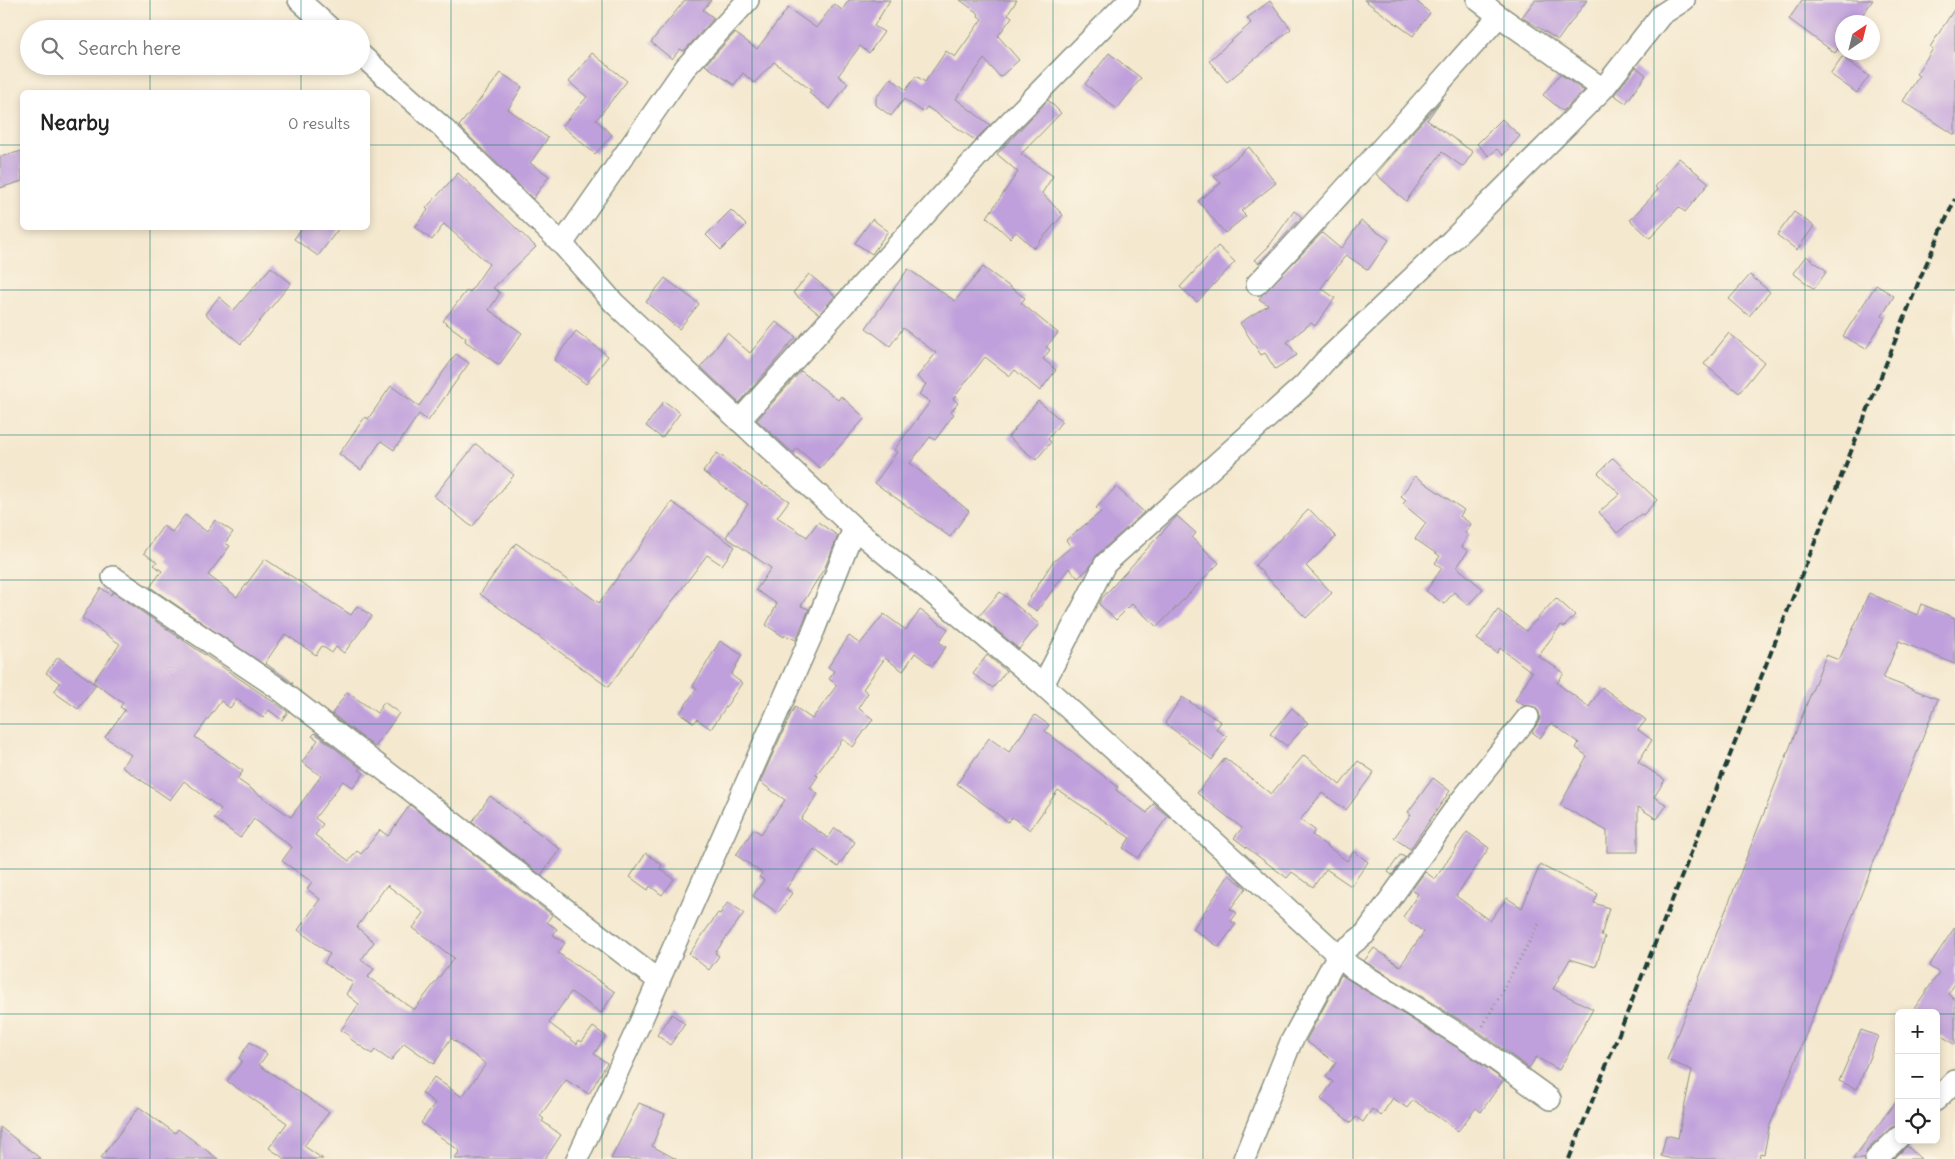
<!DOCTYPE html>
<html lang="en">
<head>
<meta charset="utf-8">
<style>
	body { margin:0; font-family:Delius,sans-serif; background:#f6f6f6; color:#222 }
	.controls { position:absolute; right:15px; bottom:15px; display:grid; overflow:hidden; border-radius:8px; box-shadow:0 2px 8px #0003 }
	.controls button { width:45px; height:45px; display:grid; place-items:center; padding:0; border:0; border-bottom:1px solid #e0e0e0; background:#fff; color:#222; font:25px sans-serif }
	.compass { position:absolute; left:1835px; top:15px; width:45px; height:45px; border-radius:50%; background:#fff; box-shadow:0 2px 8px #0003; rotate:35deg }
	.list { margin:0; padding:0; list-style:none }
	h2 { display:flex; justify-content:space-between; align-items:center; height:65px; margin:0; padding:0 20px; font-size:21px }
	h2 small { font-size:16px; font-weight:400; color:#767676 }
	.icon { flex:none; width:28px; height:28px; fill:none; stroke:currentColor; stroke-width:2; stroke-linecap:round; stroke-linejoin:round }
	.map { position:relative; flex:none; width:1955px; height:1159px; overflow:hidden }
	.search { position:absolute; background:#fff; box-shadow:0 2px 8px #0003; left:20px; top:20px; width:350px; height:55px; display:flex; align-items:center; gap:12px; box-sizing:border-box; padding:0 18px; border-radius:28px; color:#767676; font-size:19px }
	.panel { position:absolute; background:#fff; box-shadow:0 2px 8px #0003; left:20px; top:90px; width:350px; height:140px; border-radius:8px }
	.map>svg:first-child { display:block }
</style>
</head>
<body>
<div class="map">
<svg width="1955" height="1159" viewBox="0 0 1955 1159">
	<rect width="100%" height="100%" fill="#fcf5e5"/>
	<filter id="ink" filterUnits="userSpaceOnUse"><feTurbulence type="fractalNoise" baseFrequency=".02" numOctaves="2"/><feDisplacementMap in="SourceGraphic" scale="10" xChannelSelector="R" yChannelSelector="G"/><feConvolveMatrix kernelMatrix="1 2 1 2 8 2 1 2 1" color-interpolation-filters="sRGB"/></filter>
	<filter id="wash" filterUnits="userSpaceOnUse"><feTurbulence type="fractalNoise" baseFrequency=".0096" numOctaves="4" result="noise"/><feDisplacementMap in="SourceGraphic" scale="20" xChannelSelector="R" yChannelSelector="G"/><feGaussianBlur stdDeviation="1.12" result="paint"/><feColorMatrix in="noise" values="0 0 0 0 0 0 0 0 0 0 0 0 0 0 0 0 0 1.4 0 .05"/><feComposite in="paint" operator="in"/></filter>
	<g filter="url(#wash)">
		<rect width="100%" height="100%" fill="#f4e8cf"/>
		<g id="blocks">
			<path fill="#c0a0dc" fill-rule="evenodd" d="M 685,0 L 711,0 L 703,10 L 714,18 L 684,51 L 680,49 L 672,59 L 651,42 Z
				M 849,0 L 890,0 L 874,26 L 884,32 L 869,53 L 860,46 L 838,76 L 848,83 L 830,109 L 809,93 L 811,90 L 774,62 L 754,83 L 743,73 L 734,85 L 705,65 L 735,33 L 757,49 L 788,8 L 816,28 L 834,4 L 842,10 Z
				M 960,0 L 1017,0 L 1008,14 L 1012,17 L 998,36 L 1019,60 L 1000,77 L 984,59 L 956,99 L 990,125 L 975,140 L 927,107 L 923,112 L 904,99 L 891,116 L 876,105 L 876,98 L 891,78 L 906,90 L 916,76 L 925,82 L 946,51 L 955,57 L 982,19 L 978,16 L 979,14 Z
				M 1364,0 L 1415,0 L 1430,13 L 1413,36 Z
				M 1535,0 L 1587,0 L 1558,40 L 1522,17 Z
				M 1802,0 L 1873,0 L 1857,22 L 1842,22 L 1842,43 L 1835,53 L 1789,19 Z
				M 1270,1 L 1291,29 L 1227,82 L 1209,61 L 1251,23 L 1247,18 Z
				M 1955,8 L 1955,135 L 1903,101 L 1919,76 L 1916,74 L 1933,49 L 1930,47 Z
				M 592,53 L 627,81 L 596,120 L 612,135 L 595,154 L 562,126 L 587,97 L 569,82 Z
				M 1109,53 L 1141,78 L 1117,109 L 1085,84 Z
				M 1842,57 L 1869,76 L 1857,93 L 1830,74 Z
				M 1636,67 L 1646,75 L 1626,103 L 1614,95 Z
				M 501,73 L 522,87 L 508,109 L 548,138 L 530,163 L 549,176 L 533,199 L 459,126 Z
				M 1560,74 L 1584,91 L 1563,111 L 1543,95 Z
				M 1443,98 L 1427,120 L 1473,152 L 1463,167 L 1442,152 L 1406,201 L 1376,174 Z
				M 1048,100 L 1061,113 L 1021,154 L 1053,176 L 1042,193 L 1063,215 L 1034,248 L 1016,232 L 1010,238 L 987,217 L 1018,172 L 997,154 Z
				M 1502,119 L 1520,136 L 1503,155 L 1497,149 L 1489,156 L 1477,144 Z
				M 1249,147 L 1276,183 L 1241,211 L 1246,216 L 1225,233 L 1198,201 L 1221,183 L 1214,177 Z
				M 22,151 L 22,181 L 0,188 L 0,157 Z
				M 1679,158 L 1709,183 L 1685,212 L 1679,207 L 1650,238 L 1630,220 L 1658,190 L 1655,187 Z
				M 458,173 L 536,247 L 493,288 L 500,293 L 489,310 L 522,333 L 499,365 L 465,341 L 466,338 L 443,321 L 467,290 L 470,292 L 489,264 L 444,224 L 432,240 L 415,227 L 428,210 L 426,208 Z
				M 731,210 L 746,225 L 721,250 L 706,235 Z
				M 1294,211 L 1302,217 L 1259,263 L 1255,260 L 1269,246 Z
				M 1794,212 L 1814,226 L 1797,250 L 1777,235 Z
				M 872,219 L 888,231 L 872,254 L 855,243 Z
				M 1361,221 L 1389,240 L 1368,270 L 1346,255 L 1321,288 L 1335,298 L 1315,326 L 1311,323 L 1287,342 L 1297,355 L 1275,369 L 1265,353 L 1261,355 L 1240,323 L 1268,305 L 1259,299 L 1262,295 L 1322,233 L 1341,249 Z
				M 302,228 L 339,228 L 318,256 L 294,239 Z
				M 1218,246 L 1235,262 L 1197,302 L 1180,287 Z
				M 1806,256 L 1827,271 L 1814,289 L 1793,273 Z
				M 271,267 L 291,283 L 241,344 L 205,314 L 219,297 L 234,310 Z
				M 983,267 L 1025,298 L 1021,303 L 1058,333 L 1046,347 L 1050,350 L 1043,359 L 1056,370 L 1040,391 L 1015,370 L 1010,376 L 985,357 L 953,399 L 958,403 L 951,412 L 954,414 L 935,440 L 930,437 L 910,463 L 969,511 L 950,537 L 875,483 L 897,452 L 894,450 L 930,402 L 919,394 L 926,384 L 917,377 L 936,353 L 903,328 L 890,346 L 866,328 L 908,269 L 955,301 Z
				M 809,274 L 835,296 L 819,314 L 793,293 Z
				M 1750,275 L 1770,292 L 1749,316 L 1729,299 Z
				M 665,278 L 699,304 L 679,329 L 646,302 Z
				M 1876,285 L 1894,296 L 1882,316 L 1885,318 L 1866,349 L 1843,336 Z
				M 776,322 L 796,337 L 739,403 L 701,367 L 727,333 L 750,353 Z
				M 576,331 L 608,356 L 586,384 L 554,360 Z
				M 1729,333 L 1764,362 L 1739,393 L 1704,364 Z
				M 456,354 L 469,363 L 428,421 L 419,414 L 394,450 L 381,441 L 361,470 L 339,454 L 365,417 L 368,419 L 391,386 L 419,406 Z
				M 801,371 L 838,400 L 841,396 L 865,418 L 820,468 L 797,448 L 793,453 L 757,420 Z
				M 664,401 L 680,413 L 662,438 L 646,426 Z
				M 1038,401 L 1062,421 L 1048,439 L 1051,442 L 1036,460 L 1008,437 Z
				M 476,444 L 514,475 L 472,527 L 434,496 Z
				M 717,453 L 765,487 L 766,486 L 789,501 L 777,517 L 807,537 L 818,522 L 838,536 L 825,567 L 801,606 L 809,609 L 796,640 L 785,635 L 784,637 L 766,625 L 777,604 L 756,590 L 771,568 L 726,537 L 748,504 L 703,472 Z
				M 1613,458 L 1657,500 L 1643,515 L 1641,514 L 1617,533 L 1599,512 L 1620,494 L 1598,473 Z
				M 1415,476 L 1464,510 L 1460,516 L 1471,524 L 1465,533 L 1468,535 L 1462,547 L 1468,551 L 1457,567 L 1483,589 L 1468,605 L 1454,592 L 1444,604 L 1426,591 L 1442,568 L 1435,563 L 1440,556 L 1415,539 L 1426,523 L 1403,504 L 1406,500 L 1401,496 Z
				M 1116,487 L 1144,512 L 1097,555 L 1089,568 L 1078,578 L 1069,568 L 1037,611 L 1026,604 L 1052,563 L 1071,547 L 1066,540 L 1101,512 L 1096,508 Z
				M 672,502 L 735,547 L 722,565 L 707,555 L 608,687 L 480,594 L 516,543 L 599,603 Z
				M 1309,509 L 1336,537 L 1306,566 L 1332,593 L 1306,618 L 1255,565 Z
				M 185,515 L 207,532 L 215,520 L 233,532 L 225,543 L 230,546 L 208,575 L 237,597 L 265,559 L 351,615 L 357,606 L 372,616 L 344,653 L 336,647 L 332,653 L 322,646 L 316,655 L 285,634 L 265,663 L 293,683 L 292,684 L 150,587 L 162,571 L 154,565 L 157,562 L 144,553 L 163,526 L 172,532 Z
				M 1177,516 L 1196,533 L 1192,538 L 1219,563 L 1157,627 L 1132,604 L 1116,620 L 1099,604 L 1102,598 Z
				M 101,588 L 111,595 L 113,592 L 288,712 L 282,720 L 269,710 L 263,718 L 237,699 L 230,708 L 221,701 L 195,737 L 243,771 L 237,779 L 291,817 L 321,776 L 302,762 L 318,740 L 312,736 L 315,733 L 361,768 L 359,770 L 364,773 L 353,788 L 343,781 L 315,818 L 323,824 L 315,835 L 349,861 L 357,851 L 361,854 L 380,830 L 388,836 L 410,805 L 552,915 L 547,922 L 557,929 L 553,935 L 565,943 L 558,953 L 615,992 L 601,1013 L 571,992 L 549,1023 L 577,1044 L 579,1040 L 582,1042 L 593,1027 L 606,1036 L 594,1054 L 607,1063 L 589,1094 L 566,1080 L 540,1116 L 544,1119 L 542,1121 L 561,1135 L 545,1159 L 454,1159 L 460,1151 L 421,1123 L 435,1103 L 422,1093 L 434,1077 L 462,1097 L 486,1064 L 451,1038 L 434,1064 L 404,1043 L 391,1061 L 375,1050 L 372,1054 L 349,1038 L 350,1036 L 341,1030 L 359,1004 L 346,994 L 353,983 L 324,963 L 330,954 L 298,930 L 320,899 L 307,889 L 312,882 L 282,861 L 292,847 L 254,819 L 240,838 L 214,818 L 221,809 L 184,781 L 170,800 L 122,767 L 131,755 L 105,737 L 125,710 L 120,707 L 123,703 L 93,682 L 120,644 L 82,618 ZM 387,885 L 424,913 L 413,928 L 454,958 L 414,1010 L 368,977 L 374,969 L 361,960 L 374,942 L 357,927 Z
				M 1000,592 L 1039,624 L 1019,649 L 979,616 Z
				M 1869,593 L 1917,615 L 1921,604 L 1955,618 L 1955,664 L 1899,641 L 1883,678 L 1938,699 L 1769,1128 L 1764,1154 L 1760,1153 L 1759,1159 L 1671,1159 L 1661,1156 L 1666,1135 L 1678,1138 L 1692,1070 L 1667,1060 L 1826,655 L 1839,660 Z
				M 1556,598 L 1575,615 L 1564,627 L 1561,625 L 1538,656 L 1564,673 L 1557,683 L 1589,707 L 1602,687 L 1646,720 L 1638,730 L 1652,740 L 1638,762 L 1665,780 L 1654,797 L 1667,805 L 1657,819 L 1638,807 L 1638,852 L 1607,852 L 1607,831 L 1560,805 L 1587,756 L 1576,748 L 1579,743 L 1551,723 L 1540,738 L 1532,732 L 1540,719 L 1539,712 L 1535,707 L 1523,705 L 1515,700 L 1532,672 L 1500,648 L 1497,653 L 1477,639 L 1498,610 L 1526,631 Z
				M 920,610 L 948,629 L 939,642 L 946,647 L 932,666 L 915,653 L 903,671 L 885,658 L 863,689 L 868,693 L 858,708 L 873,719 L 853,747 L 843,739 L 816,775 L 818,776 L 810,788 L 818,794 L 801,819 L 828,838 L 835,828 L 855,842 L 838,867 L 814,849 L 786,889 L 792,893 L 778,913 L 753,896 L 764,880 L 759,877 L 762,873 L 736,855 L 754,829 L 761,834 L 785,800 L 760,782 L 791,714 L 795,707 L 812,719 L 837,685 L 829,679 L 834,671 L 828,667 L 849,636 L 860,644 L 884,614 L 906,630 Z
				M 720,641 L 742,655 L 731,675 L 742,683 L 711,729 L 697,719 L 694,723 L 680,713 L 697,688 L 693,686 Z
				M 987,655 L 1006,671 L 993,688 L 973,674 Z
				M 58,657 L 96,685 L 78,709 L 54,692 L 60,683 L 46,673 Z
				M 347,692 L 377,713 L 384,702 L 399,713 L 375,747 L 332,714 Z
				M 1182,697 L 1221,722 L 1216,729 L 1227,737 L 1212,760 L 1165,723 Z
				M 1292,708 L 1308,723 L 1287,746 L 1270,734 Z
				M 1035,715 L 1049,725 L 1045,731 L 1118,787 L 1116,790 L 1147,813 L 1153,804 L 1168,816 L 1138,858 L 1123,848 L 1130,838 L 1058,790 L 1030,830 L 1012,817 L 1008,822 L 957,784 L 989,738 L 1009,752 Z
				M 1304,755 L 1340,785 L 1358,761 L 1374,772 L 1346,810 L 1322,793 L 1300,820 L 1315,830 L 1312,835 L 1347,861 L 1354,851 L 1368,862 L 1351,886 L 1326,869 L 1313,887 L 1292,872 L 1287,878 L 1234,838 L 1242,828 L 1197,793 L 1225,758 L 1271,794 Z
				M 1433,778 L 1450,791 L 1410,849 L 1394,838 L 1411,814 L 1408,812 Z
				M 490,796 L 560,849 L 541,875 L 472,822 Z
				M 1467,832 L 1489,848 L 1456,896 L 1490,921 L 1507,898 L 1522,908 L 1540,865 L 1598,894 L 1594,903 L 1609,908 L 1601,936 L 1605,937 L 1596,967 L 1570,959 L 1553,989 L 1593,1009 L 1559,1070 L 1536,1057 L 1529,1068 L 1481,1033 L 1364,961 L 1374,948 L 1400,966 L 1424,932 L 1403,917 L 1418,894 L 1412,890 L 1425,872 L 1435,879 Z
				M 646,853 L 662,865 L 660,869 L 674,879 L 662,895 L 650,886 L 648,890 L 630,877 Z
				M 1400,855 L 1405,857 L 1392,875 L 1388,872 Z
				M 1229,875 L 1246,888 L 1230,909 L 1237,913 L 1231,921 L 1236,924 L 1219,947 L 1193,929 Z
				M 728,902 L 744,913 L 715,953 L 719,956 L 709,970 L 689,954 L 718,913 L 720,914 Z
				M 1955,927 L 1955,984 L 1948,994 L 1955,999 L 1955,1045 L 1936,1032 L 1936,1013 L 1911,1013 L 1939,973 L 1929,966 Z
				M 1341,975 L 1467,1054 L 1503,1080 L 1481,1112 L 1476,1108 L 1458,1131 L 1413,1100 L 1407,1108 L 1393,1098 L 1381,1116 L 1372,1109 L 1363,1122 L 1356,1117 L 1351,1123 L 1321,1099 L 1333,1082 L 1326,1077 L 1336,1063 L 1306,1041 Z
				M 672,1014 L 685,1024 L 670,1045 L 657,1035 Z
				M 1861,1030 L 1878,1036 L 1857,1089 L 1839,1081 Z
				M 250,1042 L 267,1054 L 259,1065 L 329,1112 L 304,1146 L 323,1159 L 285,1159 L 269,1148 L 287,1123 L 227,1081 L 242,1061 L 239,1058 Z
				M 1899,1097 L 1899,1125 L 1890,1128 L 1867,1150 L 1864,1159 L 1853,1159 Z
				M 639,1103 L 665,1114 L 652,1146 L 676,1159 L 611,1159 Z
				M 139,1107 L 175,1133 L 178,1129 L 218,1159 L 100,1159 Z
				M 0,1127 L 41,1159 L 0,1159 Z
				M 1907,1146 L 1921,1159 L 1894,1159 Z"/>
		</g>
	</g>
	<g filter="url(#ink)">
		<use href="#blocks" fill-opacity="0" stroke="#8a9282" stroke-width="1"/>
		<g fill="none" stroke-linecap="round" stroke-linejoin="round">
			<defs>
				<path id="minor" d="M 299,0 L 331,29
					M 1478,0 L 1499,16
					M 361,55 L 441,126 L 562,244 L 614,303 L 854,528 L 1043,685 L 1338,955 L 1351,967 L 1474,1044 L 1550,1099
					M 562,244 L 685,68 L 748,0
					M 1257,284 C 1340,197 1419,106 1499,16 L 1603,89 L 1661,15 L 1684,0
					M 739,421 L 995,137 L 1129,0
					M 113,577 L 275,686 L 659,981
					M 1043,685 L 1105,564 L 1304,385 L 1326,360 L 1452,240 L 1603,89
					M 1936,1100 L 1955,1081
					M 577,1159 L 640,1023 L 814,630 L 854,528
					M 1244,1159 L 1291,1042 L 1338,955 L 1365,934 L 1459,803 L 1528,717
					M 1876,1159 L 1899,1137"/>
			</defs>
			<use href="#minor" stroke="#8a9282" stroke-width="24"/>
			<path stroke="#8a9282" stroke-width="3" stroke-dasharray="1 4" stroke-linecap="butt" d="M 1483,1026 L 1540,922"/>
			<use href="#minor" stroke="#fff" stroke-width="21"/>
			<path stroke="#1f3d34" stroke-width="4" stroke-dasharray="8 4" stroke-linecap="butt" d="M 1569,1159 L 1921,276 L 1955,199"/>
		</g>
	</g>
	<path fill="none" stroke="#0f766e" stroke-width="1" stroke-opacity="0.55" d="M 150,0 L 150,29M 301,0 L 301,29M 451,0 L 451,1159M 602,0 L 602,1159M 752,0 L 752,1159M 902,0 L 902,1159M 1053,0 L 1053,1159M 1203,0 L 1203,1159M 1353,0 L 1353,1159M 1504,0 L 1504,1159M 1654,0 L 1654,1159M 1805,0 L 1805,1159M 150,66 L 150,92M 301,66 L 301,92M 0,145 L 22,145M 368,145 L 1955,145M 150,228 L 150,1159M 301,228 L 301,1159M 0,290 L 1955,290M 0,435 L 1955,435M 0,580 L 1955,580M 0,724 L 1955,724M 0,869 L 1955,869M 0,1014 L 1899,1014M 1936,1014 L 1955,1014"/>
</svg>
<div class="controls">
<button>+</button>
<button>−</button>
<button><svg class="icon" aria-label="locate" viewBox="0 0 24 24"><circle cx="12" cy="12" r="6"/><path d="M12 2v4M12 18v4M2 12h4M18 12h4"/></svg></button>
</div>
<svg class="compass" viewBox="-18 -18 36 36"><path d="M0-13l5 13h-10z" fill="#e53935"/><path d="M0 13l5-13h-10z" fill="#767676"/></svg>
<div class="search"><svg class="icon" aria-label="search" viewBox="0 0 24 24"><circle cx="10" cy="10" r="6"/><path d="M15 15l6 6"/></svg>Search here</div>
<section class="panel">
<h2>Nearby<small>0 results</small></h2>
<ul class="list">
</ul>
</section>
</div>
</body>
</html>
